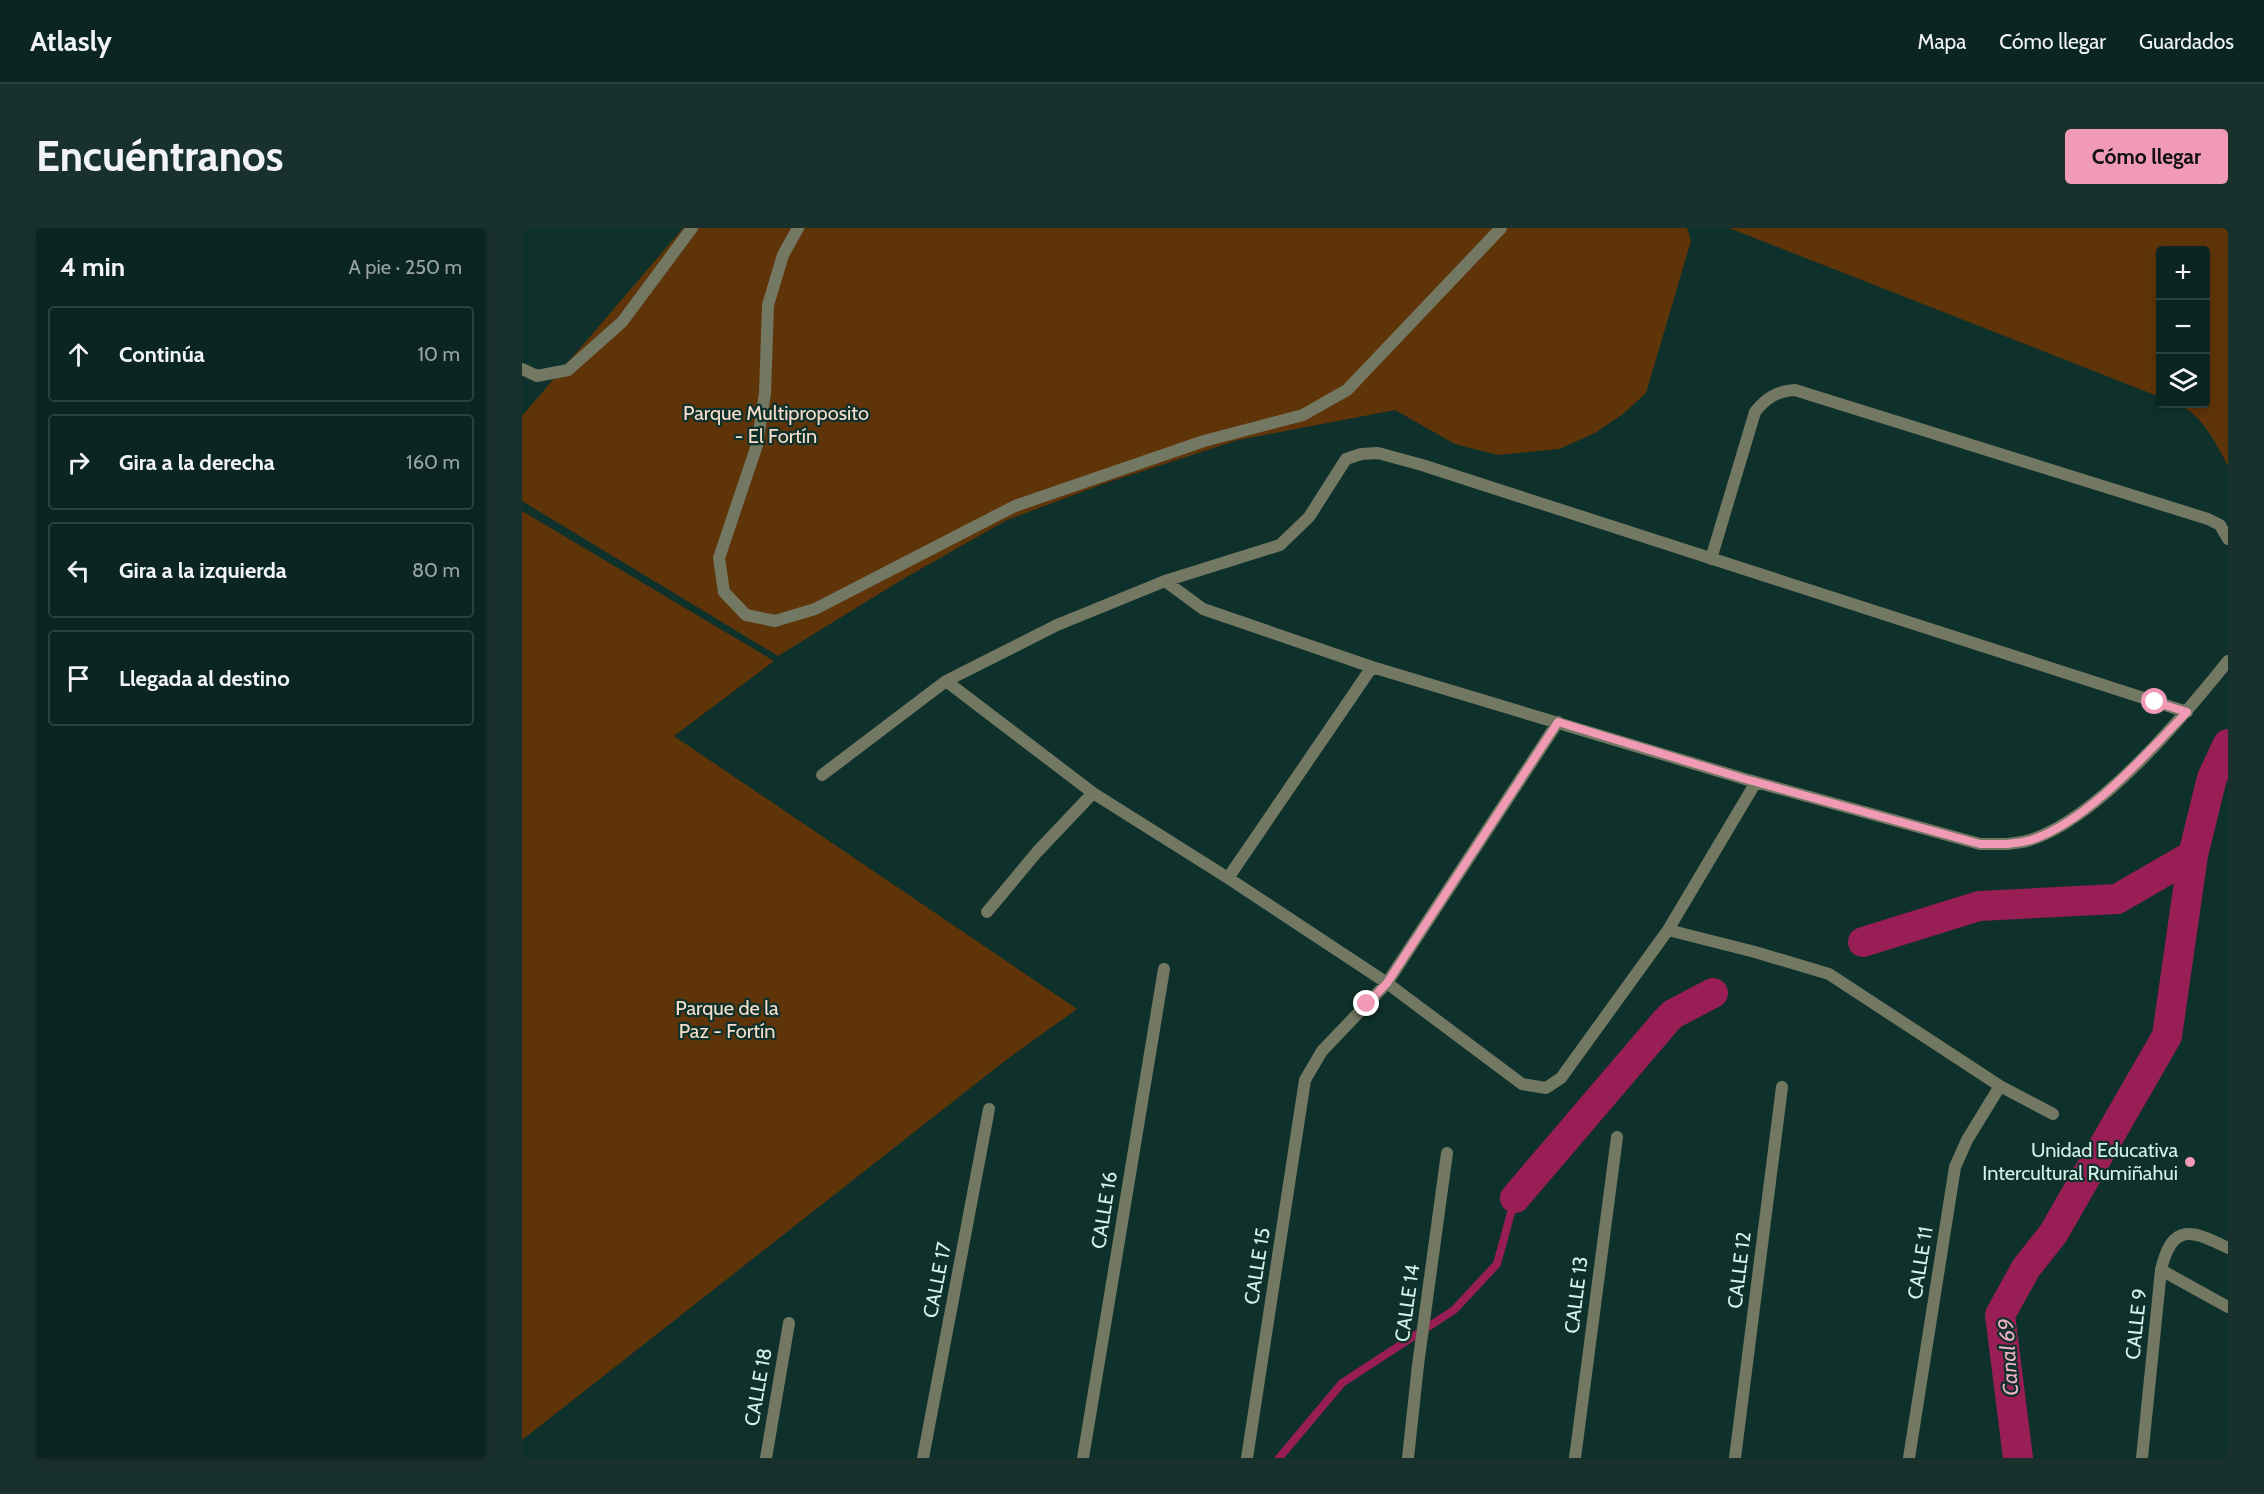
<!DOCTYPE html>
<html lang="es">
<head>
<meta charset="utf-8">
<style>
	body { margin:0; font-family:Cabin,sans-serif; background:#19312d; color:#f1f3f6 }
	.controls { position:absolute; right:18px; top:18px; display:grid; overflow:hidden; border-radius:6px; box-shadow:0 3px 9px #0003 }
	.controls button { width:54px; height:54px; display:grid; place-items:center; padding:0; border:0; border-bottom:2px solid #2b423e; background:#0b2520; color:#f1f3f6; font:30px sans-serif }
	.stop { position:absolute; width:18px; height:18px; margin:-14px; border:4px solid #f09ab6; border-radius:50%; background:#fff }
	.stop.end { background:#f09ab6; border-color:#fff; box-shadow:0 2px 6px #0008 }
	.list { margin:0; padding:0; list-style:none }
	h2 { display:flex; justify-content:space-between; align-items:center; height:78px; margin:0; padding:0 24px; font-size:26px }
	h2 small { font-size:20px; font-weight:400; color:#9aa5a5 }
	.list li { display:grid; grid-template-columns:39px 1fr auto; gap:18px; align-items:center; box-sizing:border-box; height:96px; margin:0 12px 12px; padding:0 12px; border:2px solid #2b423e; border-radius:6px }
	.list b { display:block; font-size:22px; white-space:nowrap }
	.list em { font-size:20px; font-style:normal; color:#9aa5a5 }
	.icon { flex:none; width:33px; height:33px; fill:none; stroke:currentColor; stroke-width:2; stroke-linecap:round; stroke-linejoin:round }
	.map { position:relative; flex:none; width:1706px; height:1230px; overflow:hidden; border-radius:6px }
	header { display:flex; align-items:center; gap:36px; box-sizing:border-box; height:84px; padding:0 30px; background:#0b2520; border-bottom:2px solid #2b423e }
	header strong { font-size:28px }
	nav { display:flex; gap:33px; margin-inline-start:auto; font-size:21px }
	.intro { display:flex; align-items:center; justify-content:space-between; box-sizing:border-box; height:144px; padding:0 36px }
	h1 { margin:0; font-size:42px }
	.button { padding:15px 27px; border-radius:6px; background:#f09ab6; color:#111; font-size:21px; font-weight:700 }
	main { display:flex; gap:36px; padding:0 36px }
	aside { flex:1; background:#0b2520; border-radius:6px; box-shadow:0 3px 9px #0003 }
	.map>svg:first-child { display:block }
</style>
</head>
<body>
<header>
<strong>Atlasly</strong>
<nav><a>Mapa</a><a>Cómo llegar</a><a>Guardados</a></nav>
</header>
<div class="intro"><h1>Encuéntranos</h1><a class="button">Cómo llegar</a></div>
<main>
<aside>
<h2>4 min<small>A pie · 250 m</small></h2>
<ul class="list">
<li><svg class="icon" aria-label="ahead" viewBox="0 0 24 24"><path d="M12 20V5M6 11l6-6 6 6"/></svg><div><b>Continúa</b></div><em>10 m</em></li>
<li><svg class="icon" aria-label="right" viewBox="0 0 24 24"><path d="M7 20v-9h11M14 6l5 5-5 5"/></svg><div><b>Gira a la derecha</b></div><em>160 m</em></li>
<li><svg class="icon" aria-label="left" viewBox="0 0 24 24"><path d="M17 20v-9H6M10 6l-5 5 5 5"/></svg><div><b>Gira a la izquierda</b></div><em>80 m</em></li>
<li><svg class="icon" aria-label="arrive" viewBox="0 0 24 24"><path d="M6 21V4h12l-3 4 3 4H6"/></svg><div><b>Llegada al destino</b></div></li>
</ul>
</aside>
<div class="map">
<svg width="1706" height="1230" viewBox="0 0 1706 1230">
	<rect width="100%" height="100%" fill="#0f312b"/>
	<path fill="#5f3409" d="M 161,0 L 1165,0 L 1169,13 L 1124,165 L 1101,186 L 1073,205 L 1037,221 L 976,227 L 933,216 L 873,182 L 716,212 L 581,256 L 485,292 L 381,351 L 256,428 L 0,273 L 0,188 Z
		M 1207,0 L 1706,0 L 1706,238 C 1694,215 1679,185 1655,176 L 1684,176 L 1684,22 L 1638,22 L 1638,169 Z
		M 0,283 L 252,433 L 152,508 L 555,781 L 484,832 L 0,1212 Z"/>
	<g fill="none" stroke-linecap="round" stroke-linejoin="round">
		<path stroke="#981e55" stroke-width="8" d="M 757,1230 L 820,1155 L 932,1082 L 975,1036 L 993,970"/>
		<path stroke="#981e55" stroke-width="30" d="M 1341,714 L 1457,678 L 1595,671 L 1671,627
			M 993,970 L 1144,793 L 1151,786 L 1191,765
			M 1496,1230 L 1478,1087 L 1504,1040 L 1531,1006 L 1645,808 L 1671,627 L 1690,550 L 1706,516"/>
		<path stroke="#737863" stroke-width="12" d="M 1639,1042 C 1650,994 1670,1002 1706,1020"/>
		<path stroke="#737863" stroke-width="12" d="M 276,0 L 261,27 L 246,77 L 243,165 L 235,217 L 197,330 L 202,364 L 224,387 L 253,393 L 293,381 L 493,278 L 682,213 L 781,187 L 825,162 L 979,0
			M 0,141 L 15,148 L 46,142 L 100,94 L 170,0
			M 1189,331 L 1233,184 C 1244,170 1255,163 1273,162 L 1686,291 L 1698,297 L 1706,311
			M 643,353 L 681,381 L 850,439 L 1223,551 L 1458,616 C 1475,616 1492,617 1508,612 C 1576,591 1662,488 1706,433
			M 424,453 L 571,565 L 706,650 L 865,755 L 1036,494
			M 300,547 L 424,453 L 535,397 L 643,353 L 758,317 L 787,289 L 824,231 L 839,226 L 856,225 L 900,237 L 1665,484
			M 706,650 L 850,439
			M 465,684 L 515,624 L 571,565
			M 1146,702 L 1233,724 L 1307,746 L 1478,858 L 1531,886
			M 244,1230 L 267,1095
			M 401,1230 L 467,881
			M 561,1230 L 642,741
			M 725,1230 L 783,852 L 800,823 L 865,755 L 1000,856 L 1024,860 L 1039,850 L 1146,702 L 1234,554
			M 886,1230 L 896,1137 L 925,925
			M 1053,1230 L 1095,909
			M 1213,1230 L 1260,859
			M 1387,1230 L 1433,939 L 1445,912 L 1478,858
			M 1620,1230 L 1639,1042 L 1706,1079"/>
	</g>
	<g fill="none" stroke-linecap="round" stroke-linejoin="round">
		<path stroke="#f09ab6" stroke-width="8" d="M 845,776 L 865,755 L 1036,494 L 1223,551 L 1458,616 C 1475,616 1492,617 1509,612 C 1565,594 1624,526 1665,484 L 1633,474"/>
	</g>
	<circle fill="#f09ab6" stroke="#0f312b" stroke-width="2" cx="1668" cy="934" r="6"/>
	<g text-anchor="middle" dominant-baseline="central" stroke-width="4.5" stroke-linejoin="round" paint-order="stroke">
		<g font-size="20" fill="#f8decb" stroke="#0f312b">
			<text x="254" y="185">Parque Multiproposito<tspan x="254" dy="23">- El Fortín</tspan></text>
			<text x="205" y="780">Parque de la<tspan x="205" dy="23">Paz - Fortín</tspan></text>
		</g>
		<g font-size="20" fill="#d2f2ea" stroke="#0f312b" text-anchor="end">
			<text x="1656" y="922">Unidad Educativa<tspan x="1656" dy="23">Intercultural Rumiñahui</tspan></text>
		</g>
		<g font-size="20" fill="#d2f2ea" stroke="#0f312b">
			<text transform="translate(582 982) rotate(-81)">CALLE 16</text>
			<text transform="translate(1398 1035) rotate(-81)">CALLE 11</text>
			<text transform="translate(735 1038) rotate(-81)">CALLE 15</text>
			<text transform="translate(1217 1042) rotate(-83)">CALLE 12</text>
			<text transform="translate(415 1052) rotate(-79)">CALLE 17</text>
			<text transform="translate(1054 1067) rotate(-83)">CALLE 13</text>
			<text transform="translate(885 1075) rotate(-82)">CALLE 14</text>
			<text transform="translate(1614 1096) rotate(-84)">CALLE 9</text>
			<text transform="translate(236 1159) rotate(-80)">CALLE 18</text>
		</g>
		<g font-size="21" font-style="italic" fill="#f1b2c5" stroke="#0f312b">
			<text transform="translate(1486 1129) rotate(-94)">Canal 69</text>
		</g>
	</g>
</svg>
<div class="controls">
<button>+</button>
<button>−</button>
<button><svg class="icon" aria-label="layers" viewBox="0 0 24 24"><path d="M12 4l9 5-9 5-9-5zM3 14l9 5 9-5"/></svg></button>
</div>
<div class="stop" style="left:1633px;top:474px"></div>
<div class="stop end" style="left:845px;top:776px"></div>
</div>
</main>
</body>
</html>
